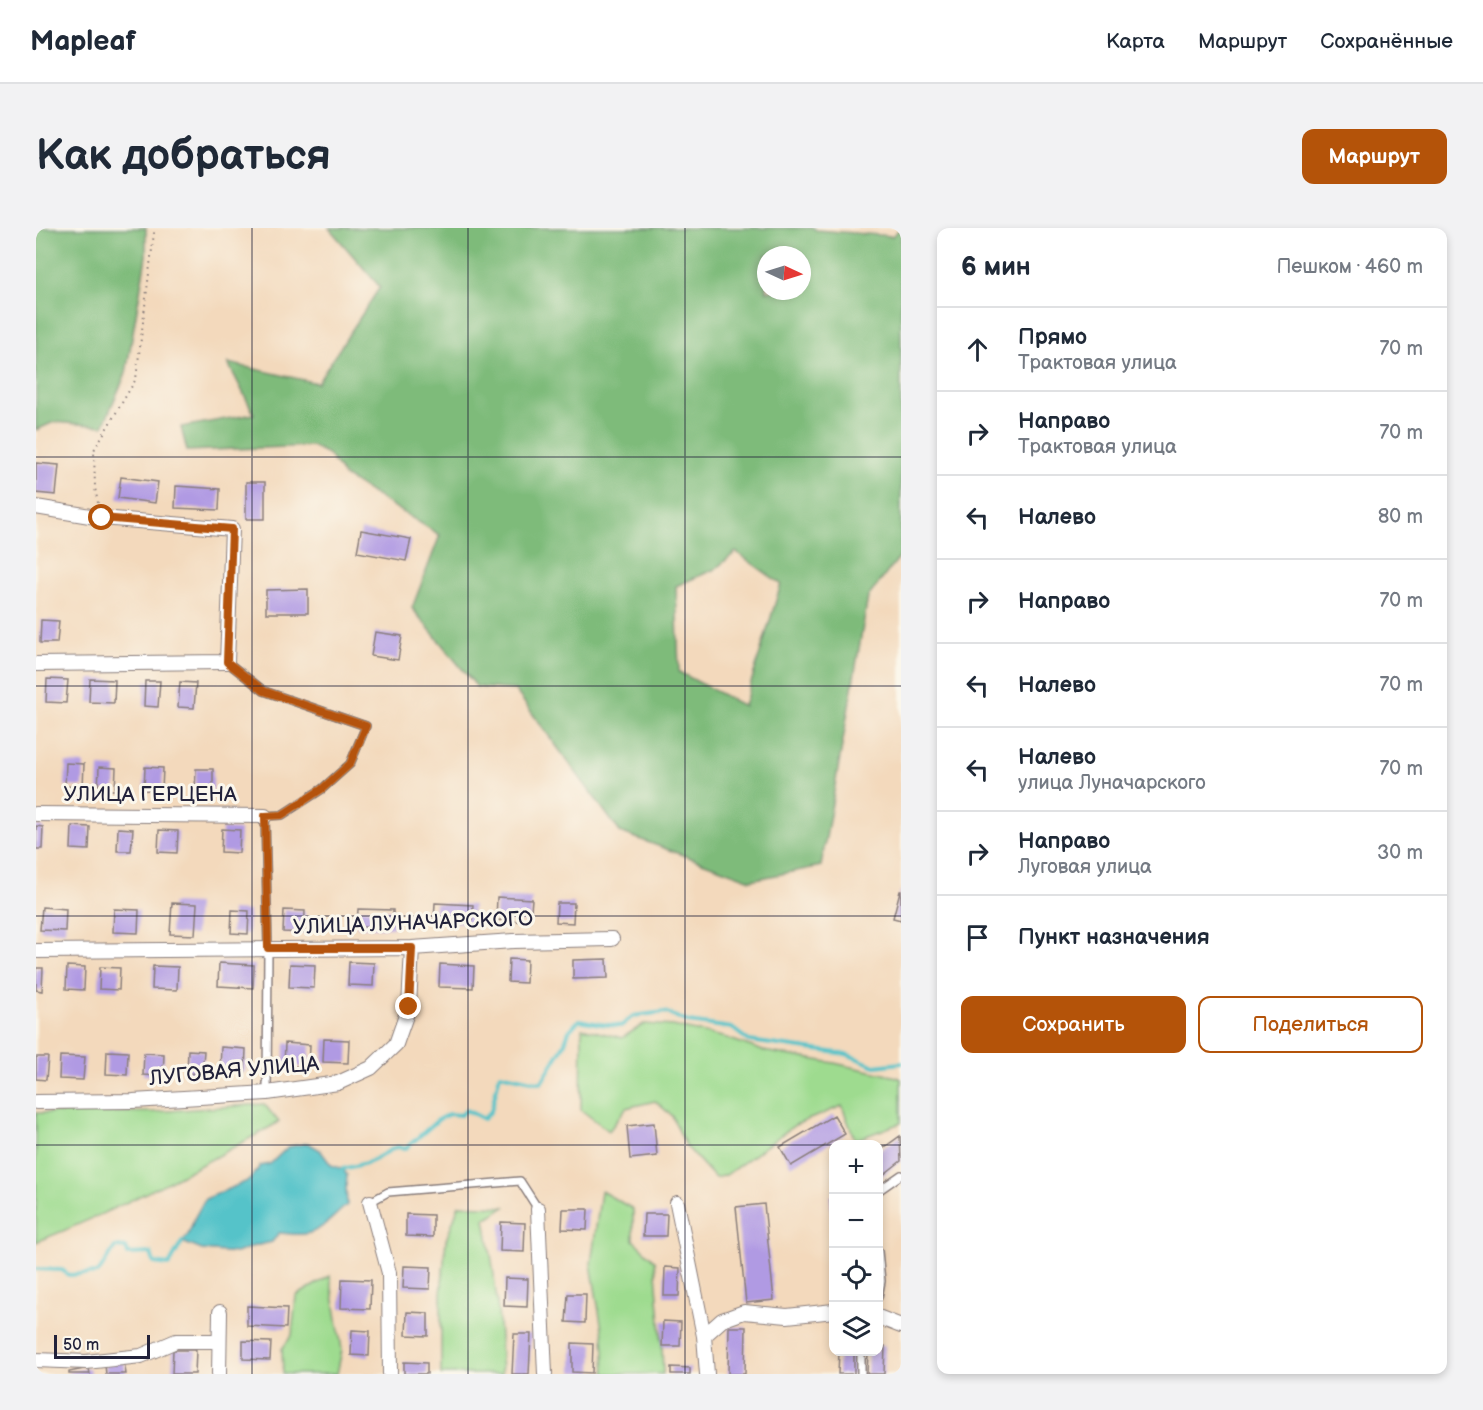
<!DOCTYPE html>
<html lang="ru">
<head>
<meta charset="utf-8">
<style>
	body { margin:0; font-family:"Balsamiq Sans",sans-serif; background:#f2f2f3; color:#1f2937 }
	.controls { position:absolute; right:18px; bottom:18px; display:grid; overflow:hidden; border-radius:12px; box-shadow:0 3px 9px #0003 }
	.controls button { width:54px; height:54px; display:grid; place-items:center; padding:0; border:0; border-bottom:2px solid #e0e1e3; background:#fff; color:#1f2937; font:30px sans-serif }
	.compass { position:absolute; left:721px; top:18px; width:54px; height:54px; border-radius:50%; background:#fff; box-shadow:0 3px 9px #0003; rotate:94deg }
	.scale { position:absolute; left:18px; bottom:15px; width:96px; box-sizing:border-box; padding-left:6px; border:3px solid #22223b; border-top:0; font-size:16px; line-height:21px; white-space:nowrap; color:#22223b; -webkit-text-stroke:4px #fbf7ec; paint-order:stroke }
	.stop { position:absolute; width:18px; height:18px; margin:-14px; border:4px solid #b45309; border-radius:50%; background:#fff }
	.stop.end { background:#b45309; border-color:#fff; box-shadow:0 2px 6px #0008 }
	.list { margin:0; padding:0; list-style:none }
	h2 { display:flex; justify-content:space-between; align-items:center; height:78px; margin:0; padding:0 24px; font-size:26px }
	h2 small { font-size:20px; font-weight:400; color:#747a83 }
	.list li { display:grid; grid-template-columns:39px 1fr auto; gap:18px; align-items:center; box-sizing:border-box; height:84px; padding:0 24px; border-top:2px solid #e0e1e3 }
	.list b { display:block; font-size:22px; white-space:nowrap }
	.list p { margin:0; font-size:20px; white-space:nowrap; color:#747a83 }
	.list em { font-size:20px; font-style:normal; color:#747a83 }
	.actions { display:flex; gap:12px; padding:18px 24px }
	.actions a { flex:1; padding:14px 0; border:2px solid #b45309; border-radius:12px; text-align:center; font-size:21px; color:#b45309 }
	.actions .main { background:#b45309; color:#fff }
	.icon { flex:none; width:33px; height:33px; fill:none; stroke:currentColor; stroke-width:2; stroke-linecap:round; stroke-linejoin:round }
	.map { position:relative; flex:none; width:865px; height:1146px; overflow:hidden; border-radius:12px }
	header { display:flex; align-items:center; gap:36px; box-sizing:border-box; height:84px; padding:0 30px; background:#fff; border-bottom:2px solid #e0e1e3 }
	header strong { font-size:28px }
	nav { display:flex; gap:33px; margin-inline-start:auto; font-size:21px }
	.intro { display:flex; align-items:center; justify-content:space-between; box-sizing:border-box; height:144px; padding:0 36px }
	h1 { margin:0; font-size:42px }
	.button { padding:15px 27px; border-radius:12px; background:#b45309; color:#fff; font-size:21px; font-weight:700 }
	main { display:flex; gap:36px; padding:0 36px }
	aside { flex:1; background:#fff; border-radius:12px; box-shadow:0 3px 9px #0003 }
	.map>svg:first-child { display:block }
</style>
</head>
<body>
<header>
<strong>Mapleaf</strong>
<nav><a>Карта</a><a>Маршрут</a><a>Сохранённые</a></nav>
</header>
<div class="intro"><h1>Как добраться</h1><a class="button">Маршрут</a></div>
<main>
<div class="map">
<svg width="865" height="1146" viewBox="0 0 865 1146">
	<rect width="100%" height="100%" fill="#fbf7ec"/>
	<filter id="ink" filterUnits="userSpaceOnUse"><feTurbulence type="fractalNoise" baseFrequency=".0167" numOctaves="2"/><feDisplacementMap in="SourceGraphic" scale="12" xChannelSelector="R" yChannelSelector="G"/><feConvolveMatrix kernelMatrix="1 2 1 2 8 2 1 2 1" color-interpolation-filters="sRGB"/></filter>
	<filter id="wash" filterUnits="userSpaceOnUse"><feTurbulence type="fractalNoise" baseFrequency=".008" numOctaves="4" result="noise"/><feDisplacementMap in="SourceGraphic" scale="24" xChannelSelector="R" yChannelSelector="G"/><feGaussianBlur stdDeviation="1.35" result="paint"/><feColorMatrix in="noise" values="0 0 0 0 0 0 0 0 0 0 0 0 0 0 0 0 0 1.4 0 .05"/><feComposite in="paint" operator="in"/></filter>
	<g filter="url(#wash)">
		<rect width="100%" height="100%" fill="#f3d9bc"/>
		<path fill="#9edb8f" stroke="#607e65" stroke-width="1.5" d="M 608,796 L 637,798 L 691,810 L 727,823 L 798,835 L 861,849 L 865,851 L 865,895 L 819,912 L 806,878 L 759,897 L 690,947 L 679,950 L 650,918 L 636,888 L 619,873 L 590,880 L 573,903 L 545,882 L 546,800 L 586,810 Z
			M 228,876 L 243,894 C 165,938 84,981 0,1014 L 0,885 L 118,884 Z
			M 565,963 L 597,981 L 597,1012 L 619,1033 L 626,1118 L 627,1146 L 569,1146 L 567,1107 L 555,1036 Z
			M 423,977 L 469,979 L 449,991 L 457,1039 L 463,1093 L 466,1146 L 405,1146 L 405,1066 L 410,1012 Z
			M 294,1048 L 306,1122 L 301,1146 L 247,1146 L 246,1121 L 256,1107 L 260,1068 Z"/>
		<path fill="#7ebb7a" stroke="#506e5a" stroke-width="1.5" fill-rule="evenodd" d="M 0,0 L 110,0 L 110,29 L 90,145 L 67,198 L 18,194 L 0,202 Z
			M 293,0 L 778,0 L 780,2 L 856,8 L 865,0 L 865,327 L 832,369 L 785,638 L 715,652 L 584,604 L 479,462 L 441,459 L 376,380 L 404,307 L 308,248 L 292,226 L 276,218 L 151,223 L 145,199 L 218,186 L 192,135 L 281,155 L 344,59 ZM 730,27 L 766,27 L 766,63 L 730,63 ZM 700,324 L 745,356 L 708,478 L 643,444 L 640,358 L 679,341 Z"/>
		<path fill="#55c3c9" stroke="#3c7282" stroke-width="1.5" d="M 272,915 L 284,922 L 295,937 L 307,941 L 311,947 L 310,959 L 311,977 C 298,987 285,1005 267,1006 C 260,1007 251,1005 243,1005 L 236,1014 L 218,1018 L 200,1025 L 166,1022 L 146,1014 L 152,1007 L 159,989 L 169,971 L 214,952 L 224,938 L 234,936 L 252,919 Z"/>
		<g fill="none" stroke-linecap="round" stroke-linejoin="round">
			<path stroke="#55c3c9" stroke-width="4" d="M 307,941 L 334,934 L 360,919 L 370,920 L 403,891 L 413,886 L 425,887 L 430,882 L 448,891 L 455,883 L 464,846 L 505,855 L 528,817 L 533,803 L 543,792 L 564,796 L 585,798 L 597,788 L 629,784 L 652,794 L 696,800 L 713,813 L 810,826 L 839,838 L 865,835
				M 0,1041 L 26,1042 L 33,1047 L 62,1045 L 79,1019 L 90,1020 L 92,1026 L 115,1025 L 118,1035 L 133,1037 L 146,1014"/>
		</g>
		<g id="blocks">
			<path fill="#b09ae3" d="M 0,235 L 23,237 L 20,267 L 0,265 Z
				M 85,249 L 122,254 L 119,275 L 82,270 Z
				M 210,254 L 229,254 L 229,291 L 210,291 Z
				M 140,258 L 184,261 L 183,282 L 139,280 Z
				M 325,302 L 375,311 L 370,333 L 321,324 Z
				M 272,361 L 272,385 L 230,385 L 230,362 Z
				M 5,392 L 23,393 L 21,415 L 4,415 Z
				M 339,404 L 366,408 L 362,432 L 335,428 Z
				M 11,451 L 32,452 L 30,475 L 10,474 Z
				M 54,451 L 79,452 L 78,475 L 53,474 Z
				M 109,453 L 124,453 L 122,479 L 108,478 Z
				M 144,454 L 160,455 L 158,480 L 142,479 Z
				M 30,535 L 48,536 L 47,559 L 29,558 Z
				M 63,539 L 80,540 L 79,562 L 62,562 Z
				M 109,539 L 127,540 L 126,563 L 108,562 Z
				M 160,541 L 177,541 L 177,562 L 159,561 Z
				M 0,598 L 7,599 L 6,621 L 0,621 Z
				M 36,598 L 54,599 L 53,622 L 35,621 Z
				M 82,600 L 97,601 L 95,623 L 81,623 Z
				M 186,601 L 204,602 L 203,625 L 185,624 Z
				M 123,602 L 142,603 L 141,625 L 122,624 Z
				M 864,663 L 865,663 L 865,692 L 857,690 Z
				M 461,669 L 496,671 L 494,694 L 460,692 Z
				M 136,675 L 161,676 L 159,707 L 134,706 Z
				M 399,675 L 437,677 L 436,695 L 398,693 Z
				M 521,675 L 538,675 L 537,695 L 520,694 Z
				M 6,679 L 30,681 L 29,703 L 4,702 Z
				M 78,681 L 103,682 L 102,705 L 77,704 Z
				M 322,681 L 357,682 L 357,700 L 321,699 Z
				M 196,682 L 213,683 L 212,706 L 195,705 Z
				M 248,682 L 269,683 L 268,705 L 247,704 Z
				M 473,731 L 491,732 L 490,755 L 472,754 Z
				M 571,731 L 572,750 L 537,751 L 537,732 Z
				M 313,734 L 338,735 L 337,758 L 312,757 Z
				M 183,735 L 218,737 L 217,760 L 182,758 Z
				M 254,736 L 279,737 L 278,760 L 253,759 Z
				M 404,736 L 438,738 L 437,760 L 403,759 Z
				M 31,738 L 49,739 L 48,762 L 30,761 Z
				M 117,738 L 142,739 L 141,762 L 116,761 Z
				M 64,739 L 84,740 L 83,762 L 63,761 Z
				M 0,740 L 7,740 L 6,763 L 0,762 Z
				M 288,811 L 313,812 L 312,835 L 287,834 Z
				M 249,815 L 274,817 L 273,839 L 248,838 Z
				M 185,819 L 210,821 L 209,844 L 184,842 Z
				M 152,822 L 168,823 L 166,846 L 151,845 Z
				M 71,823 L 92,824 L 91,847 L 70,846 Z
				M 108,825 L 128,826 L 127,848 L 107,847 Z
				M 24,828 L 49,829 L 47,852 L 23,851 Z
				M 0,829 L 12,829 L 10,852 L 0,851 Z
				M 798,887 L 809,906 L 755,938 L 744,919 Z
				M 618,895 L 621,928 L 594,931 L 591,898 Z
				M 864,908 L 865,933 L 842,951 L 842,924 Z
				M 794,968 L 798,968 L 798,995 L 796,995 Z
				M 728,976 L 738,1072 L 710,1075 L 700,979 Z
				M 527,981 L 552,981 L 551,1002 L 526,1001 Z
				M 370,986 L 397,987 L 397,1009 L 370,1008 Z
				M 608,986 L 631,986 L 630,1008 L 607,1008 Z
				M 465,994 L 489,995 L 488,1024 L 464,1023 Z
				M 368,1038 L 395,1039 L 394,1061 L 367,1060 Z
				M 629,1039 L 644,1040 L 643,1068 L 628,1068 Z
				M 469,1050 L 492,1051 L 491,1079 L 468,1078 Z
				M 306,1051 L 335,1052 L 334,1081 L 305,1080 Z
				M 532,1066 L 550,1066 L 549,1095 L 530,1094 Z
				M 211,1078 L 251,1080 L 250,1100 L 211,1098 Z
				M 371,1084 L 392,1085 L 392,1108 L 370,1107 Z
				M 627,1093 L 645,1094 L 644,1118 L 626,1118 Z
				M 693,1099 L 710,1099 L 709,1146 L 692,1146 Z
				M 316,1102 L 334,1103 L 333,1128 L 315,1127 Z
				M 478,1106 L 495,1106 L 493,1146 L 476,1146 Z
				M 207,1113 L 235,1114 L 234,1132 L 207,1131 Z
				M 536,1115 L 557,1116 L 556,1145 L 536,1144 Z
				M 842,1118 L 849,1118 L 848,1146 L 831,1146 L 832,1124 L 842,1124 Z
				M 137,1122 L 160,1122 L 159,1146 L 136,1146 Z
				M 803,1124 L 818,1124 L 818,1146 L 802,1146 Z
				M 88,1133 L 90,1146 L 70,1146 L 69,1137 Z
				M 368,1134 L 391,1135 L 391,1146 L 368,1146 Z
				M 635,1139 L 654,1140 L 654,1146 L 635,1146 Z
				M 53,1140 L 54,1146 L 33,1146 L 33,1144 Z"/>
		</g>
	</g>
	<g filter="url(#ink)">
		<use href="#blocks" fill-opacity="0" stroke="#8a7e7c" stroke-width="1.5"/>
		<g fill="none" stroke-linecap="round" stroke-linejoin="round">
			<defs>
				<path id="service" d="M 191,434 L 228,463 L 330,498 L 314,536 L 286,561 L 246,587 L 229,588 L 232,720 L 231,865
					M 842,963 L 865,947
					M 334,974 L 352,964 L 484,953 L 502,981
					M 842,1023 L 845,1053 L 842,1069
					M 825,1146 L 825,1124"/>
				<path id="minor" d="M 0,279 L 66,290 L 196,301 L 191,434 L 0,436
					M 0,586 L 229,588
					M 0,723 L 376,720 L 477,713 L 576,711
					M 0,874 L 97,873 L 231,865 L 302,855 L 335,840 L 360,816 L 373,779 L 376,720
					M 334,974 L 353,1045 L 354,1146
					M 641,975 L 668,1108 L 671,1146
					M 502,981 L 509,1146
					M 842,1089 L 865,1098
					M 668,1108 L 686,1092 L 708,1084 L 751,1088 L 798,1083
					M 0,1132 L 50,1134 L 105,1128 L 140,1113 L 183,1113
					M 183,1146 L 184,1084"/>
			</defs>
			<use href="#service" stroke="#8a7e7c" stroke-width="10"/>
			<use href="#minor" stroke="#8a7e7c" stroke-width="16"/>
			<path stroke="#8a7e7c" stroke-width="2" stroke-dasharray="1.5 4.5" stroke-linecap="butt" d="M 62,275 L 59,260 L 58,222 L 100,151 L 118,5 L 118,0"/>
			<use href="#service" stroke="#fff" stroke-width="7"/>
			<use href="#minor" stroke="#fff" stroke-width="14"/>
		</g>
	</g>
	<g fill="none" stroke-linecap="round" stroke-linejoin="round" filter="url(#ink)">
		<path stroke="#b45309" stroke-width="8" d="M 66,290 L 196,301 L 191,434 L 228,463 L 330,498 L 314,536 L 286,561 L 246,587 L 229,588 L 232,720 L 376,720 L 373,779"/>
	</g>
	<path fill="none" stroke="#22223b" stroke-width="1.5" stroke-opacity="0.55" d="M 216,0 L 216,1146M 432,0 L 432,1146M 649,0 L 649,1146M 0,229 L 865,229M 0,458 L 865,458M 0,688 L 865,688M 0,917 L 798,917M 842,917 L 865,917"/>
	<g text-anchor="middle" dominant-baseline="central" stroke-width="6" stroke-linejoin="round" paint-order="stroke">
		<g font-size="21" fill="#22223b" stroke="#fbf7ec">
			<text x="114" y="566">УЛИЦА ГЕРЦЕНА</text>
			<text transform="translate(377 695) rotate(-2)">УЛИЦА ЛУНАЧАРСКОГО</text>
			<text transform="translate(198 843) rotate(-5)">ЛУГОВАЯ УЛИЦА</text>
		</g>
	</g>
</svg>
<div class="controls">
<button>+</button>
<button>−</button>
<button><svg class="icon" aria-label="locate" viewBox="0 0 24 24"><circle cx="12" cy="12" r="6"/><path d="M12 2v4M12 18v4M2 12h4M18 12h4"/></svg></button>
<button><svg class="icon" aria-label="layers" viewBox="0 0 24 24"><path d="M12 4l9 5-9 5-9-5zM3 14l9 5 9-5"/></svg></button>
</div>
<svg class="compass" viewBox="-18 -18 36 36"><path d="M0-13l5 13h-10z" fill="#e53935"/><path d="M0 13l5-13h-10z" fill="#747a83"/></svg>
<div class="scale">50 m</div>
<div class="stop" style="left:66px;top:290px"></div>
<div class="stop end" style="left:373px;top:779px"></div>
</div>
<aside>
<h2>6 мин<small>Пешком · 460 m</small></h2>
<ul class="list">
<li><svg class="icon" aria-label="ahead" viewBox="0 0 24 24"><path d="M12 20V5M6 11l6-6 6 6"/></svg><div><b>Прямо</b><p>Трактовая улица</p></div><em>70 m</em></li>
<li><svg class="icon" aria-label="right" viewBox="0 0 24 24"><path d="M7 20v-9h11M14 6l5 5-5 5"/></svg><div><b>Направо</b><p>Трактовая улица</p></div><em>70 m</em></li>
<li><svg class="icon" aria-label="left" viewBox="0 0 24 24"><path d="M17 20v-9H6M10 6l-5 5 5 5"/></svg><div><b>Налево</b></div><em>80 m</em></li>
<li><svg class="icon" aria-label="right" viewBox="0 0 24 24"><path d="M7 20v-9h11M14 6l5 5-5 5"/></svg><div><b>Направо</b></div><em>70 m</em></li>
<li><svg class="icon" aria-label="left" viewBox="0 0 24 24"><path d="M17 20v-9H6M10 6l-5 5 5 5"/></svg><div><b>Налево</b></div><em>70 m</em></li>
<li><svg class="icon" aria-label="left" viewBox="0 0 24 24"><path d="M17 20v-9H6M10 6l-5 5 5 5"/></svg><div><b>Налево</b><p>улица Луначарского</p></div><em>70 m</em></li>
<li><svg class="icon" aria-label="right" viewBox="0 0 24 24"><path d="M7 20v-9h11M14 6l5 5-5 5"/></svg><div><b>Направо</b><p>Луговая улица</p></div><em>30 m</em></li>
<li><svg class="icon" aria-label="arrive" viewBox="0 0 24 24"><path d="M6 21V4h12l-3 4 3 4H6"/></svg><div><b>Пункт назначения</b></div></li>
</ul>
<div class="actions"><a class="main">Сохранить</a><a>Поделиться</a></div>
</aside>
</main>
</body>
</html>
